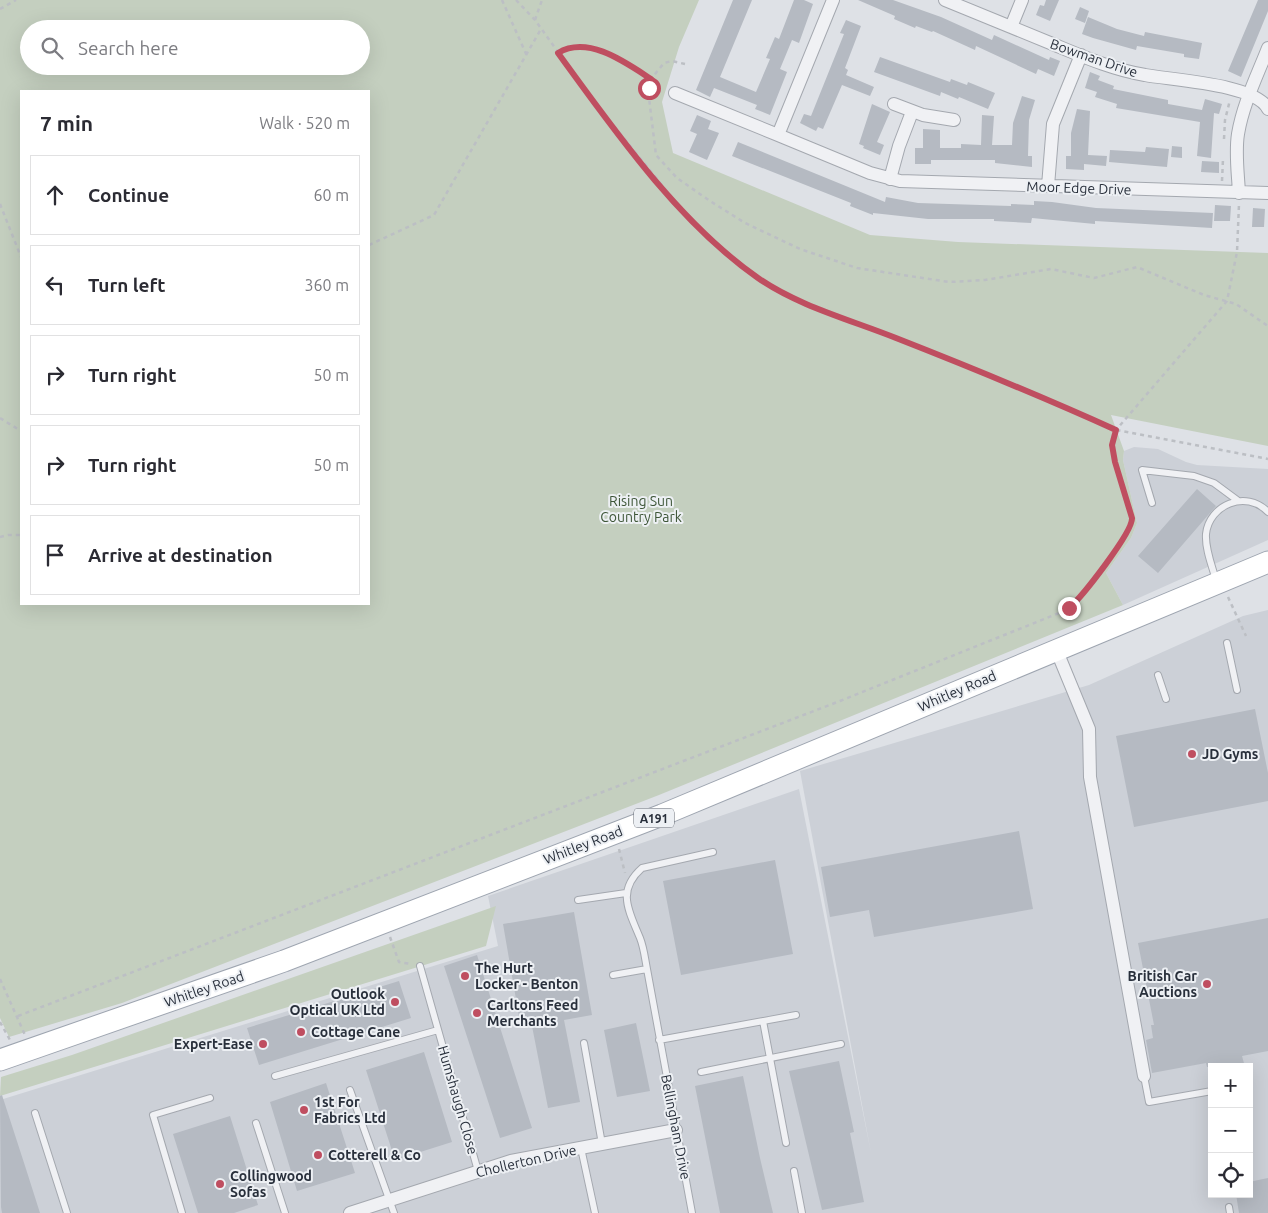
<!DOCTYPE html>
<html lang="en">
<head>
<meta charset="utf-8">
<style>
	body { margin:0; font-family:Ubuntu,sans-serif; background:#f7f7f7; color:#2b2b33 }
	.controls { position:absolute; right:15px; bottom:15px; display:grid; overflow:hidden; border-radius:0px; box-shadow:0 5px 20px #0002 }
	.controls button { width:45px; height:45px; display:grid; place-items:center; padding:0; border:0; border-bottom:1px solid #e1e1e2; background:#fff; color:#2b2b33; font:25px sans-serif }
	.stop { position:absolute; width:15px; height:15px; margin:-11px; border:4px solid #bf4e60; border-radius:50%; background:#fff }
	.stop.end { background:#bf4e60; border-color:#fff; box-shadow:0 1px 5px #0008 }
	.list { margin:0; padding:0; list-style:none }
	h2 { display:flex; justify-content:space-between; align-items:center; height:65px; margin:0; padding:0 20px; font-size:21px }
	h2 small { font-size:16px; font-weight:400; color:#7c7c81 }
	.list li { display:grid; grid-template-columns:32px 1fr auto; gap:15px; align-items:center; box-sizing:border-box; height:80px; margin:0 10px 10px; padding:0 10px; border:1px solid #e1e1e2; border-radius:0px }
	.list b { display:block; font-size:19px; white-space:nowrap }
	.list em { font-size:16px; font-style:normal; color:#7c7c81 }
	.icon { flex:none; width:28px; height:28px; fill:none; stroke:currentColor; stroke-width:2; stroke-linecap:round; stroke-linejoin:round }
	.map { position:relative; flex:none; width:1268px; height:1213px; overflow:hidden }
	.search { position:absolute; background:#fff; box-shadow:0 5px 20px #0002; left:20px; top:20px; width:350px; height:55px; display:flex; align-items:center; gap:12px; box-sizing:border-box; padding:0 18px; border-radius:28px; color:#7c7c81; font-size:19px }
	.panel { position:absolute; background:#fff; box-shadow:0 5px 20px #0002; left:20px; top:90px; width:350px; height:515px; border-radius:0px }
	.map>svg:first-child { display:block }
</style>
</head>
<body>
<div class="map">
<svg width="1268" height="1213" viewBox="0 0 1268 1213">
	<rect width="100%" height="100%" fill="#dee1e6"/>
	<path fill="#ccd0d7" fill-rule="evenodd" d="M 1134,447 L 1158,449 L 1186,462 L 1197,465 L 1268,469 L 1268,540 L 1123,605 L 1106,573 L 1131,538 L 1137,523 L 1123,460 L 1124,451 Z
		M 1268,610 L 1268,1213 L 0,1213 L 0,1100 L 498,946 L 488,896 L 799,789 L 871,1153 L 800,771 L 1089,685 L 1243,616 ZM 1212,1067 L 1249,1067 L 1249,1194 L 1212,1194 Z"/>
	<path fill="#c4cfbf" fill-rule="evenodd" d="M 0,0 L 699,0 L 679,47 L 662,102 L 673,153 L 870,235 L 958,242 L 1268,253 L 1268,446 L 1111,415 L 1124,451 L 1123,460 L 1137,523 L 1131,538 L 1106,573 L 1123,605 L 659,795 L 122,1003 L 9,1037 L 0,1018 ZM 29,29 L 361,29 L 361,66 L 29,66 ZM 21,91 L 369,91 L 369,604 L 21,604 Z
		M 496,906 L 486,946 L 0,1096 L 1,1077 L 72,1055 Z"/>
	<path fill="#b5bac2" d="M 733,0 L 752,0 L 720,77 L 756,92 L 770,59 L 766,58 L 775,37 L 779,39 L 794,0 L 804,0 L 813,4 L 799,43 L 792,40 L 780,69 L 787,72 L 770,115 L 755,109 L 757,105 L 714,88 L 710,97 L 696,90 Z
		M 858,0 L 893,0 L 941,17 L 992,40 L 994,35 L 1049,60 L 1050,57 L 1060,61 L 1054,76 L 1038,69 L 1036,74 L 976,46 L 975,50 L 933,31 L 932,32 L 916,26 L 915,28 L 894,19 L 895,16 Z
		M 1046,0 L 1059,0 L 1050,21 L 1036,15 L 1040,5 L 1044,6 Z
		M 1258,0 L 1268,0 L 1268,11 L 1241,77 L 1228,71 Z
		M 1080,7 L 1089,11 L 1085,23 L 1075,19 Z
		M 1088,17 L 1117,29 L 1144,36 L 1145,32 L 1202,43 L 1199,59 L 1184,57 L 1184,54 L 1137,46 L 1136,50 L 1093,38 L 1082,34 Z
		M 846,20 L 861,26 L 845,68 L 848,70 L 846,75 L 874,87 L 870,96 L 842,85 L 823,129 L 818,127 L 816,131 L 800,123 L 804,114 L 811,116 L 844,34 L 840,33 Z
		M 880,57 L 950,82 L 951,79 L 967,85 L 968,82 L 995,93 L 988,109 L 959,97 L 958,99 L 941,92 L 940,96 L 874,72 Z
		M 1090,72 L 1100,76 L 1098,80 L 1114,86 L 1113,89 L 1168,100 L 1168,104 L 1202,110 L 1205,99 L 1222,104 L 1219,114 L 1214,113 L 1211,158 L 1197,156 L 1200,122 L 1116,108 L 1117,104 L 1095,97 L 1097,92 L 1085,88 Z
		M 1022,96 L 1035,100 L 1029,120 L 1028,156 L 1032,156 L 1032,167 L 995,163 L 995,160 L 931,160 L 931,164 L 915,164 L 915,148 L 923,148 L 923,129 L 940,130 L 940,148 L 961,148 L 961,144 L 981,145 L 982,115 L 994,116 L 992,145 L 1012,145 L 1013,123 Z
		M 872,104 L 890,112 L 877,142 L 884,145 L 880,155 L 863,148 L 864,146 L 859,144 Z
		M 1077,109 L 1090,111 L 1088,155 L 1107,156 L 1106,166 L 1084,164 L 1084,170 L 1066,169 L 1066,156 L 1071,156 L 1071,133 Z
		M 697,115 L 711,121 L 708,129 L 719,133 L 707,160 L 689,152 L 697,134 L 690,131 Z
		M 738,142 L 885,202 L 886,197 L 918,203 L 1011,206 L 1011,204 L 1034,205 L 1034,201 L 1052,202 L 1096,208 L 1213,213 L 1212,228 L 1095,221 L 1095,224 L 1032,218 L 1031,223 L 994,221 L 994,219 L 928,219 L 873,213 L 873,215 L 850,206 L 851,203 L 732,156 Z
		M 1172,146 L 1182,147 L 1182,158 L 1171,157 Z
		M 1146,147 L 1169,149 L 1167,167 L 1109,162 L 1110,150 L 1145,152 Z
		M 1202,161 L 1219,162 L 1219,173 L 1201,172 Z
		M 1215,205 L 1231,206 L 1230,221 L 1214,221 Z
		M 1253,208 L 1265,209 L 1264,227 L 1252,227 Z
		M 1197,489 L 1216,506 L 1158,573 L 1138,556 Z
		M 1255,709 L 1268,773 L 1268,801 L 1134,827 L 1116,736 Z
		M 1019,831 L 1033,909 L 874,937 L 869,910 L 830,917 L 821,867 Z
		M 775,860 L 793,954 L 681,975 L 663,881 Z
		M 574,912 L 592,1015 L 564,1020 L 580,1102 L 548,1108 L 532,1026 L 521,1028 L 503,924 Z
		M 1268,918 L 1268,1051 L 1242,1056 L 1245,1067 L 1207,1067 L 1206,1063 L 1152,1073 L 1146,1040 L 1153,1038 L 1151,1025 L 1154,1025 L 1138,943 Z
		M 477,955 L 532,1128 L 500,1138 L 444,966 Z
		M 399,981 L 411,1018 L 259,1065 L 247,1028 Z
		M 636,1023 L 650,1091 L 617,1097 L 604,1030 Z
		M 424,1052 L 452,1142 L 395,1160 L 366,1070 Z
		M 839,1061 L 854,1132 L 850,1133 L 864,1202 L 822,1210 L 789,1071 Z
		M 743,1076 L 760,1158 L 773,1213 L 720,1213 L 695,1086 Z
		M 326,1083 L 355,1173 L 297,1191 L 270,1102 Z
		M 2,1095 L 26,1169 L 40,1213 L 2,1213 L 1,1207 L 0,1096 Z
		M 230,1116 L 258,1205 L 234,1213 L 198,1213 L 173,1134 Z
		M 1268,1178 L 1268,1213 L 1239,1213 L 1236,1194 L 1249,1194 L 1249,1182 Z"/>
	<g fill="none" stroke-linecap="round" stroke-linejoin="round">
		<defs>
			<path id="lane" d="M 1152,503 L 1142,470 L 1194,476 L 1214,483 L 1237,500
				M 1216,580 C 1212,566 1205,549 1206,534 C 1209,505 1246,489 1268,512
				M 1227,643 L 1237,690
				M 1158,675 L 1166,699
				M 578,900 L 626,893
				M 420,966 L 478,1171
				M 613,975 L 647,969
				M 763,1021 L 786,1143
				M 659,1040 L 796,1015
				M 584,1043 L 602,1144
				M 701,1072 L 841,1044
				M 275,1076 L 438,1030
				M 1144,1076 L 1149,1102 L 1212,1091
				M 350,1090 L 394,1213
				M 35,1113 L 67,1213
				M 256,1123 L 285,1213
				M 581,1148 L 595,1213
				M 794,1171 L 802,1213
				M 1229,1207 L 1230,1213
				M 182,1213 L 153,1115 L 210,1098
				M 692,1213 L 647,969 C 645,959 644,948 640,938 C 629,911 616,891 642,868 L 713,852"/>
			<path id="street" d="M 833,0 L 778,135 L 870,173 L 900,181 L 1268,193
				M 945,0 C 982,15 1018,30 1055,45 C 1084,57 1114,70 1145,75 C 1171,80 1256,84 1268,109
				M 1011,27 L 1022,0
				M 675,93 L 778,135
				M 894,104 L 923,115 L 954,120
				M 890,179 L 899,146 L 912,112
				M 1048,186 L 1053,124 L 1081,55
				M 1239,193 C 1238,173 1235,153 1238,134 C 1243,104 1257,76 1268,48
				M 1056,649 L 1089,729 L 1090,777 L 1144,1076
				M 350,1213 L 511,1161 L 676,1130"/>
			<path id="primary" d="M 0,1060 L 284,961 L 662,815 L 1268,562"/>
		</defs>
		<use href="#lane" stroke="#a4a8af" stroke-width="8"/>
		<use href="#street" stroke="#a4a8af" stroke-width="14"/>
		<use href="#primary" stroke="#9ea5b0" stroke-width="23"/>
		<path stroke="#bcbfc4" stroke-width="2.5" stroke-dasharray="4 4" stroke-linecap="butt" d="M 502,0 L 527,56
			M 516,0 L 535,20 L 588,94 L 692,222 L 733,260 L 759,279 L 800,300 L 1038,394 L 1116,430 L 1268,459
			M 0,9 L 16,0
			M 535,20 L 542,0
			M 558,53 C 589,35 625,62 651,79
			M 685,64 L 672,61 L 664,63 L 651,79 L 649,98 L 656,155 L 677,178 L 710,201 L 745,223 L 800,249 L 857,268 L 949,282 L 985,280 L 1051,269 L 1094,278 L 1137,267 L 1204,295 L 1236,304 L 1268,326
			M 1224,139 L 1225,120 L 1230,100
			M 1222,181 L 1223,159
			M 0,204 L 21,257
			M 369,245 L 434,215 L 541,29
			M 0,418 L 21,431
			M 0,537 L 8,535 L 21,535
			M 1228,597 L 1246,636
			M 619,849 L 625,873
			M 390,937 L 399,962 L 411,964
			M 0,979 L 25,1035
			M 18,1016 L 840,701 L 1064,611 L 1074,603 L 1128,533 L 1132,518 L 1115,462 L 1112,445 L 1116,430 L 1227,301 L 1237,252 L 1239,204
			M 0,1022 L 10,1040"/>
		<use href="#lane" stroke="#f0f1f4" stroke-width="6"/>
		<use href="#street" stroke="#f0f1f4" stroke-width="12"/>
		<use href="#primary" stroke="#fff" stroke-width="21"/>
	</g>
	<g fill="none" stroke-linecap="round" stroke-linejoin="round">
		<path stroke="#bf4e60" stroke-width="6" d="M 649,88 L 651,79 C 625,62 588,35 558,53 C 614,130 679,223 758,278 C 798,306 851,320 896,338 C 970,367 1043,397 1116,430 L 1112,445 L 1115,462 L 1132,518 C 1133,532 1082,597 1069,608"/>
	</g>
	<g fill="#bf4e60" stroke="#edf0f4" stroke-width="2">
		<circle cx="1192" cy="754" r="5"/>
		<circle cx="465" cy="976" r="5"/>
		<circle cx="1207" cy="984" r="5"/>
		<circle cx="395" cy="1002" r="5"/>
		<circle cx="477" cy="1013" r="5"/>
		<circle cx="301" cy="1032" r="5"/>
		<circle cx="263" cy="1044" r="5"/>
		<circle cx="304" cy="1110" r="5"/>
		<circle cx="318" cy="1155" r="5"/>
		<circle cx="220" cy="1184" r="5"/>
	</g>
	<g text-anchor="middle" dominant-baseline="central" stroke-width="4" stroke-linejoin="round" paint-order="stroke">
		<rect fill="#edf0f4" stroke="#636972" stroke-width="1" x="634" y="808.5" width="40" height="19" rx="4"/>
		<g font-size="12" font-weight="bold" fill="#282f3b">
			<text x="654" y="818">A191</text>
		</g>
		<g font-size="14" fill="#282f3b" stroke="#edf0f4">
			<text transform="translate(1094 58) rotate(19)">Bowman Drive</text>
			<text transform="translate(1079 188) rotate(2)">Moor Edge Drive</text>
			<text transform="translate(957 691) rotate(-23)">Whitley Road</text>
			<text transform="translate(583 845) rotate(-21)">Whitley Road</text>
			<text transform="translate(204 989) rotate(-19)">Whitley Road</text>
			<text transform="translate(458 1100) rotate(74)">Humshaugh Close</text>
			<text transform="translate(676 1127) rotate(79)">Bellingham Drive</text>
			<text transform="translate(526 1161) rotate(-13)">Chollerton Drive</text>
		</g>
		<g font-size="14" fill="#3d5537" stroke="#edf0f4">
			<text x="641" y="501">Rising Sun<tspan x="641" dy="16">Country Park</tspan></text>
		</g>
		<g font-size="14" font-weight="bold" fill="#282f3b" stroke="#edf0f4" text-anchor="start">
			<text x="1202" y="754">JD Gyms</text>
			<text x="475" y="968">The Hurt<tspan x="475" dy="16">Locker - Benton</tspan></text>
			<text x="1197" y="976" text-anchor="end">British Car<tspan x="1197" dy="16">Auctions</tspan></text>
			<text x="385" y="994" text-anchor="end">Outlook<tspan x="385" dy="16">Optical UK Ltd</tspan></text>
			<text x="487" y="1005">Carltons Feed<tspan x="487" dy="16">Merchants</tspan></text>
			<text x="311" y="1032">Cottage Cane</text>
			<text x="253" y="1044" text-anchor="end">Expert-Ease</text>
			<text x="314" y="1102">1st For<tspan x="314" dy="16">Fabrics Ltd</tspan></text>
			<text x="328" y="1155">Cotterell &amp; Co</text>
			<text x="230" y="1176">Collingwood<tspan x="230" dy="16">Sofas</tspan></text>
		</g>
	</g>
</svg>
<div class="controls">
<button>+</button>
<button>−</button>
<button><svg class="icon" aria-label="locate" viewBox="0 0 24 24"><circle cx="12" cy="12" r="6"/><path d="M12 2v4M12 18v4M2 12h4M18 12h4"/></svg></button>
</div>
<div class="stop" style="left:649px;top:88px"></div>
<div class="stop end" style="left:1069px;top:608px"></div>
<div class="search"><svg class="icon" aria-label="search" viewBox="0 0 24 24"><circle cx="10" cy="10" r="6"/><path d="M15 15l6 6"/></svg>Search here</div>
<section class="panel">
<h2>7 min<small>Walk · 520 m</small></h2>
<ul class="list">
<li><svg class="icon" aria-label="ahead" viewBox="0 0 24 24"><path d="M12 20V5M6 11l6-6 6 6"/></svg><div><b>Continue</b></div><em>60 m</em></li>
<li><svg class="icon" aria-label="left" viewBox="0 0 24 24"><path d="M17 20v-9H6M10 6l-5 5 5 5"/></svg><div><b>Turn left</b></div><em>360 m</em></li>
<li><svg class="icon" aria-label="right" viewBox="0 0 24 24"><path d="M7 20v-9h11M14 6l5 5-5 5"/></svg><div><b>Turn right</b></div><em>50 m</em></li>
<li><svg class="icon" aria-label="right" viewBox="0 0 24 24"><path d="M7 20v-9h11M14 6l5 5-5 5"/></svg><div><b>Turn right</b></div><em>50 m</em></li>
<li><svg class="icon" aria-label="arrive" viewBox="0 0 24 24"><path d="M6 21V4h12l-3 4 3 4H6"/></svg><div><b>Arrive at destination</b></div></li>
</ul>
</section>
</div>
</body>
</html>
